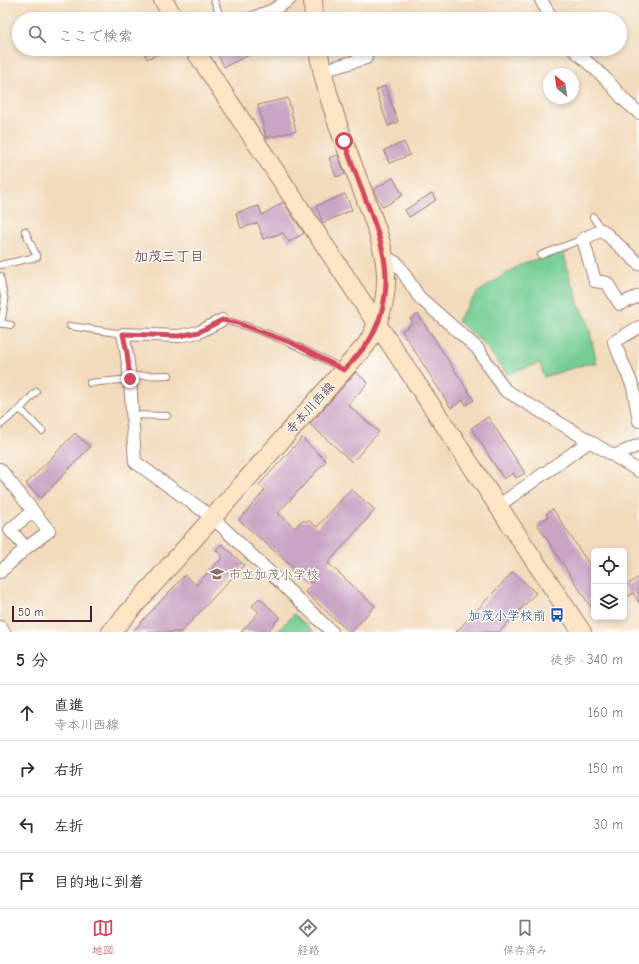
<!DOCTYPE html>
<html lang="ja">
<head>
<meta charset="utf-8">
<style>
	body { margin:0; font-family:"Comic Neue","Klee One",sans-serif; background:#f2f2f3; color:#2b2b33 }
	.controls { position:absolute; right:12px; bottom:12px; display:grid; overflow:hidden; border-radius:6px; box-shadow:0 2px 6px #0003 }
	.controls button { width:36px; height:36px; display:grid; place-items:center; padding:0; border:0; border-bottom:1px solid #e1e1e2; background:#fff; color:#2b2b33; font:20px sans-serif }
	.compass { position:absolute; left:543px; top:68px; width:36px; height:36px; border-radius:50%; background:#fff; box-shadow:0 2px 6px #0003; rotate:330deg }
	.scale { position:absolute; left:12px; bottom:10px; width:80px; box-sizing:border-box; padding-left:4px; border:2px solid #4a1f2b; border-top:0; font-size:11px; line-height:14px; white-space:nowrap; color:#4a1f2b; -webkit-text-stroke:3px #fdfcf7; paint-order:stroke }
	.stop { position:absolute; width:12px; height:12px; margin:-9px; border:3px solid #d1495b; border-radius:50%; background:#fff }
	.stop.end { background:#d1495b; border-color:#fff; box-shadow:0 1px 4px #0008 }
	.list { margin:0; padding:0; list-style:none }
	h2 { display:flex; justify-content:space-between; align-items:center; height:52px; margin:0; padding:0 16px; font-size:17px }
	h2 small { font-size:13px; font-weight:400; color:#7c7c81 }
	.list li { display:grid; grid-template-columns:26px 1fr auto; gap:12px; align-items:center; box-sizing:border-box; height:56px; padding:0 16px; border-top:1px solid #e1e1e2 }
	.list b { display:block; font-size:15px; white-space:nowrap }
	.list p { margin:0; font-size:13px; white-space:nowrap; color:#7c7c81 }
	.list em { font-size:13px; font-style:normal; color:#7c7c81 }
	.icon { flex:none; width:22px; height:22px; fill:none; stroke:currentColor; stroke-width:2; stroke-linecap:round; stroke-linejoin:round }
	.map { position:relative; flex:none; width:639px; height:632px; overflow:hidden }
	.search { position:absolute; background:#fff; box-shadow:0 2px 6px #0003; left:12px; right:12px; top:12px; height:44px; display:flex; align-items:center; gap:10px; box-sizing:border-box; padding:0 14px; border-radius:22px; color:#7c7c81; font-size:15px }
	.sheet { height:276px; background:#fff }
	nav { display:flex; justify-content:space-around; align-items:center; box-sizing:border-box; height:56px; border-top:1px solid #e1e1e2; background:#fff; font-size:11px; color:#7c7c81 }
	nav a { display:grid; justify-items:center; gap:2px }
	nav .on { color:#d1495b }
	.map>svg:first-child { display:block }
</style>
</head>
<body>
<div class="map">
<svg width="639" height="632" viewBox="0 0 639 632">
	<rect width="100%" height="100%" fill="#fdfcf7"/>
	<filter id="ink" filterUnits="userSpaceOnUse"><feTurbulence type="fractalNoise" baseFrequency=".025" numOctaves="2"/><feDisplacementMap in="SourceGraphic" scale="8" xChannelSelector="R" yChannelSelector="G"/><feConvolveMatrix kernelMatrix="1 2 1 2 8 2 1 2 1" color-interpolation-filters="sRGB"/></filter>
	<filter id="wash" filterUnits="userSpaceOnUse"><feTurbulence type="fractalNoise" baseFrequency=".012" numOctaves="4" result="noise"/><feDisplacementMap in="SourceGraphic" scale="16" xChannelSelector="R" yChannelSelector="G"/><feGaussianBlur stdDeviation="0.9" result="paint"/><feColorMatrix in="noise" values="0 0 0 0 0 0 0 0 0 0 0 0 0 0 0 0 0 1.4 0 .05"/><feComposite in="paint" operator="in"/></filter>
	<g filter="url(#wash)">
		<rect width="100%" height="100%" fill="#f2dbbc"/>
		<path fill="#74cd94" stroke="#5f7660" d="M 563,250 L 572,287 L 575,287 L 578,304 L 587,319 L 597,364 L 586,364 L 544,377 L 540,363 L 507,374 L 484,344 L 457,320 L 478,292 L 521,264 Z
			M 294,614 L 314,632 L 277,632 Z"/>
		<g id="blocks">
			<path fill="#c9a4c4" d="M 143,49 L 170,49 L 147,59 Z
				M 215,49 L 262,49 L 224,67 Z
				M 385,86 L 398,122 L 388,126 L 376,90 Z
				M 288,98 L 296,131 L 266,138 L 258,105 Z
				M 404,142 L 410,155 L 389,163 L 384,150 Z
				M 338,155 L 345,174 L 336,177 L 329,158 Z
				M 393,178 L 403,195 L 383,207 L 373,190 Z
				M 432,193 L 436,200 L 409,217 L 405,210 Z
				M 345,194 L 352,210 L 323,223 L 316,206 Z
				M 283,202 L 304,233 L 289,242 L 283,233 L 263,239 L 258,223 L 241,228 L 236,213 L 259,206 L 262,215 Z
				M 418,314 L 474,400 L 466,405 L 463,400 L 451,408 L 402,331 L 413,323 L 410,319 Z
				M 356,372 L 368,383 L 348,405 L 379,432 L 352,462 L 310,424 Z
				M 488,417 L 525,473 L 516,478 L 513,473 L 504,479 L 471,428 Z
				M 75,433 L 90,447 L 41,498 L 26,484 Z
				M 302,438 L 326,461 L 278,513 L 295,528 L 301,521 L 309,521 L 317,527 L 351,489 L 375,510 L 328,563 L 375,606 L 351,632 L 349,632 L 305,592 L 312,584 L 239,520 L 265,490 L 259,485 Z
				M 553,509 L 594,572 L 594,612 L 537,524 L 548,517 L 546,514 Z
				M 222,544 L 244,565 L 181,632 L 132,632 L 185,575 L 196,585 L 223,557 L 216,550 Z
				M 513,572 L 536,593 L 499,632 L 456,632 Z
				M 639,577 L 639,603 L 633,593 L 629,596 L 624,588 L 624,587 Z
				M 259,598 L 280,617 L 267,632 L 241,632 L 259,612 L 252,606 Z"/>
		</g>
	</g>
	<g filter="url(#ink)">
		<use href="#blocks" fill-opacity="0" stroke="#9e7d74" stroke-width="1"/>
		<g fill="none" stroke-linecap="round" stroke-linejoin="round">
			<defs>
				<path id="lane" d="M 214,0 L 221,19
					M 593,217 L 602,230
					M 541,255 L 583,239
					M 0,265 L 37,257 L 25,231
					M 0,276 L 5,302 L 1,324
					M 222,320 C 265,329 304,349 343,369
					M 0,323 L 11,325
					M 70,326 L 123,334
					M 129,376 L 169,375
					M 90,383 L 130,379
					M 20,409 L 42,431
					M 132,415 L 167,416
					M 0,425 L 20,409 L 36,392"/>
				<path id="street" d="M 541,0 L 549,14 L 554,19
					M 250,19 L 273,10 L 289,0
					M 573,49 L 607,80 L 624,100 L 639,113
					M 322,71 L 366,58 L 364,52 L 371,49
					M 385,257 L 397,263 L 419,297 L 477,348 L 505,390 L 639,471
					M 639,264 L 602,230 L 583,239 L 595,281 L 607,283 L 620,304 L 639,296
					M 222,320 L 199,332 L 179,336 L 123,334 C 132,375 132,419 135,462 L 212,517 L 332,632
					M 639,327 L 614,342 L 633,387 L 639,421
					M 614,456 L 639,445
					M 0,469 L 33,511 L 10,530 L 26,548
					M 498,506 L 590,441
					M 0,572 L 26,548 L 49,531 L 33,511
					M 0,627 L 4,632"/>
				<path id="secondary" d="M 163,0 L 175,19
					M 313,0 L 314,19
					M 194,49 L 582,632
					M 111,632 L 366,345 C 406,281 378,234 355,171 C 340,132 325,91 318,49"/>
			</defs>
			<use href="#lane" stroke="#9e7d74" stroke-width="8"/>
			<use href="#street" stroke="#9e7d74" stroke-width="14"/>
			<use href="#secondary" stroke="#9e7d74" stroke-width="20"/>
			<use href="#lane" stroke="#fff" stroke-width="6"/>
			<use href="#street" stroke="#fff" stroke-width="12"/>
			<use href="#secondary" stroke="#fee5c5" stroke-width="18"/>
		</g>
	</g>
	<g fill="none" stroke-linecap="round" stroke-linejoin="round" filter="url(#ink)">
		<path stroke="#d1495b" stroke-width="5" d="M 130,379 L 127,353 L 123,334 L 179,336 L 199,332 L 222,320 L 237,323 L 292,343 L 344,370 C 354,359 366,348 373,334 C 398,284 383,244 364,195 C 357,177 350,159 344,141"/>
	</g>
	<defs>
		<symbol id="school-bare" viewBox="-9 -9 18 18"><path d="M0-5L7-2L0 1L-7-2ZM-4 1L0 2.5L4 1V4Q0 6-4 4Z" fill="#8d6e63" stroke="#fdfcf7" stroke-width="2.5" paint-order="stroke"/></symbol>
		<symbol id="bus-bare" viewBox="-9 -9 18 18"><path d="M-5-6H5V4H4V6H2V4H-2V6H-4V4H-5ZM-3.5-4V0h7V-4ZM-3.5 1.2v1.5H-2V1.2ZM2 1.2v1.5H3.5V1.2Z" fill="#1a4fb4" stroke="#fdfcf7" stroke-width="2.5" paint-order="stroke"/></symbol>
	</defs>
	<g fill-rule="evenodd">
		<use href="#school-bare" x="207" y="564" width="20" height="20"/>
		<use href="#bus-bare" x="547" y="605" width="20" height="20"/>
	</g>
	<g text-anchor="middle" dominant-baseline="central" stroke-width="3" stroke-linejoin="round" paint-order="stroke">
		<g font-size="13" fill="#4a1f2b" stroke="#fdfcf7">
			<text transform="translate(310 408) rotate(-48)">寺本川西線</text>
		</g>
		<g font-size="13" fill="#785e54" stroke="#fdfcf7" text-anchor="start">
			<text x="228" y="574">市立加茂小学校</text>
		</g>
		<g font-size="13" fill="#164399" stroke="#fdfcf7" text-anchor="end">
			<text x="546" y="615">加茂小学校前</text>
		</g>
		<g font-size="14" font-weight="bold" fill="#764e61" stroke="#fdfcf7">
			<text x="169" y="256">加茂三丁目</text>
		</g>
	</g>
</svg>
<div class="controls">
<button><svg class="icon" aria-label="locate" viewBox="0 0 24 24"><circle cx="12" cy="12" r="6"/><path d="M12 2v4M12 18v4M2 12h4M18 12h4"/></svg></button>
<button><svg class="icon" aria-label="layers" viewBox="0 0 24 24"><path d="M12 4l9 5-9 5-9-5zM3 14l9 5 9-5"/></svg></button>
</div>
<svg class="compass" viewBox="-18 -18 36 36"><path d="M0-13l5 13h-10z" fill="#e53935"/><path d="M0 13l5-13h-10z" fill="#7c7c81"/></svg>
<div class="scale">50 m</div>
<div class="stop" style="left:344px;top:141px"></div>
<div class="stop end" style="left:130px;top:379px"></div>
<div class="search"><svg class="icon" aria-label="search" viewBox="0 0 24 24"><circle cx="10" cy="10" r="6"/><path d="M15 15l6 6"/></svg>ここで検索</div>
</div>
<section class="sheet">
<h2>5 分<small>徒歩 · 340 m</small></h2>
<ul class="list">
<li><svg class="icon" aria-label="ahead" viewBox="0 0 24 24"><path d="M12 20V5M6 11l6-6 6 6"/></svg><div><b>直進</b><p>寺本川西線</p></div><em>160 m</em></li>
<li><svg class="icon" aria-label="right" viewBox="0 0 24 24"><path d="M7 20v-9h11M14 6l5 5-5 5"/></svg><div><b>右折</b></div><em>150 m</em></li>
<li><svg class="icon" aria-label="left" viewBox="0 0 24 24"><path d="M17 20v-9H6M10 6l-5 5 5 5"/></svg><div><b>左折</b></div><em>30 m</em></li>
<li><svg class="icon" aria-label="arrive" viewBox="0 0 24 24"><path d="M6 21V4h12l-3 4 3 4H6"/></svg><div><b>目的地に到着</b></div></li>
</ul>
</section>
<nav>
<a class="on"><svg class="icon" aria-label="map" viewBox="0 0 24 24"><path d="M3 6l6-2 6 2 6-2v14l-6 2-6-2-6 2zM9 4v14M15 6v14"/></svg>地図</a>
<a><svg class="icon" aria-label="directions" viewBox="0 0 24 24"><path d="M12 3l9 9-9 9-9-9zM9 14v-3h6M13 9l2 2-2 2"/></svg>経路</a>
<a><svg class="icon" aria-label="saved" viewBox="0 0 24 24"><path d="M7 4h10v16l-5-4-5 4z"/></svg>保存済み</a>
</nav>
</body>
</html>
